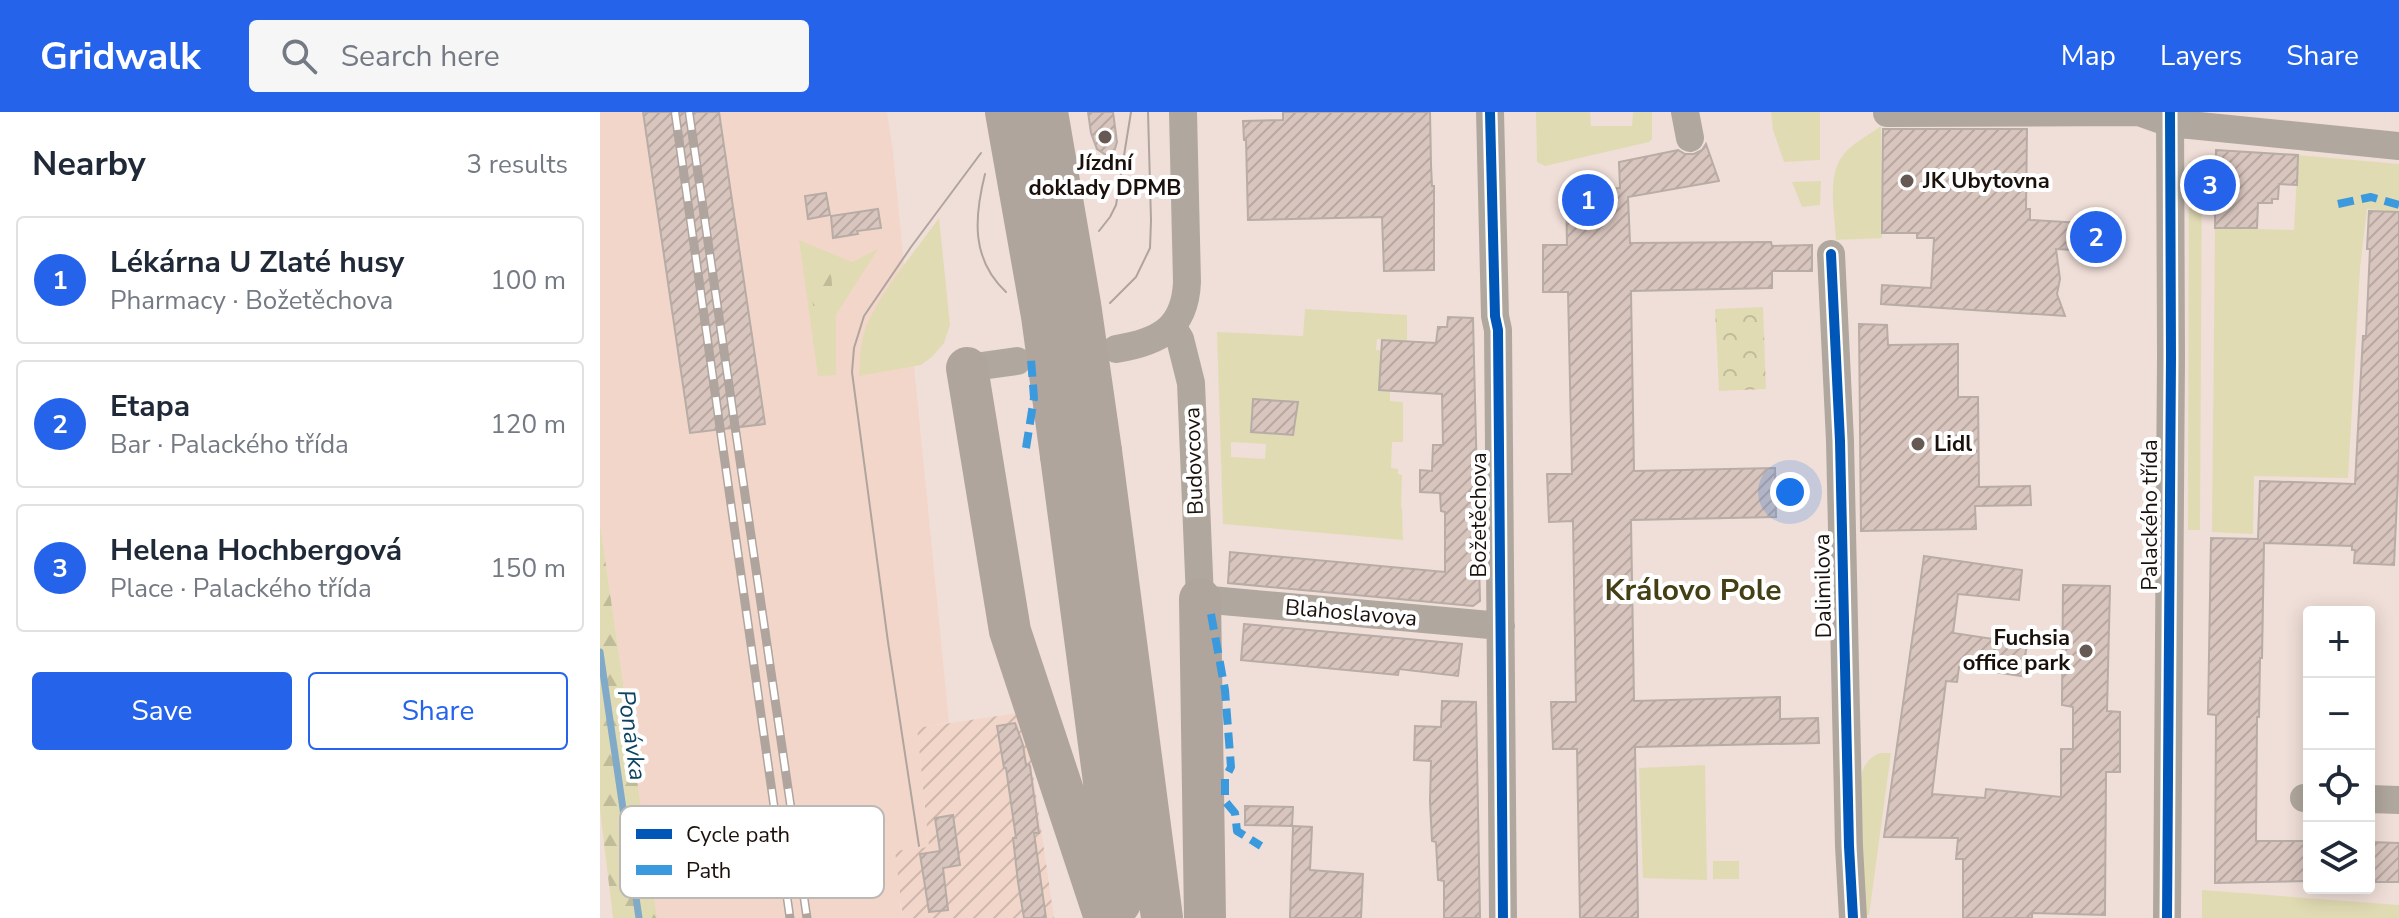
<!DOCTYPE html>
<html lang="en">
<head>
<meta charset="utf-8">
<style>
	body { margin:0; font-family:"Nunito Sans",sans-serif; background:#f6f6f7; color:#1f2937 }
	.controls { position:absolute; right:24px; bottom:24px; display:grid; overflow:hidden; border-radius:8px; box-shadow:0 4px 20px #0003 }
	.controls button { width:72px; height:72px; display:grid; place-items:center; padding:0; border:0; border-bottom:2px solid #e0e1e3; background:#fff; color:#1f2937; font:40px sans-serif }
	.you { position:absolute; left:1190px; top:380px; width:28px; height:28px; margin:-20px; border:6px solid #fff; border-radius:50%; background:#1a73e8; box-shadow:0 0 0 12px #1a73e833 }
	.badge { display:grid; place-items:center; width:52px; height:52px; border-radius:50%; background:#2563eb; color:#fff; font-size:26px; font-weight:700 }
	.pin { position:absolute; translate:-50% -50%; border:4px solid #fff; box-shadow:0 2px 8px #0006 }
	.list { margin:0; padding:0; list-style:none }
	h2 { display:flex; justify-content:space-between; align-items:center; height:104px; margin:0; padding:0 32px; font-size:34px }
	h2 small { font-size:26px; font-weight:400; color:#747a83 }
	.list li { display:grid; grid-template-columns:52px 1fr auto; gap:24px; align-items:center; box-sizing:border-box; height:128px; margin:0 16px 16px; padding:0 16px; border:2px solid #e0e1e3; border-radius:8px }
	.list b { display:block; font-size:30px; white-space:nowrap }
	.list p { margin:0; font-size:26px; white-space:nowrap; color:#747a83 }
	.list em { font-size:26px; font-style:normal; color:#747a83 }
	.actions { display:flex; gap:16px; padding:24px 32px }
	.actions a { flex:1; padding:18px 0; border:2px solid #2563eb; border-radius:8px; text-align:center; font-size:28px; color:#2563eb }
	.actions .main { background:#2563eb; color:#fff }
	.icon { flex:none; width:44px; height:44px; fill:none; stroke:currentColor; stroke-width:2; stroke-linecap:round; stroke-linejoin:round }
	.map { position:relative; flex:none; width:1799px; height:806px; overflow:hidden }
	header { display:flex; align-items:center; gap:48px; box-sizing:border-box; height:112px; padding:0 40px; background:#2563eb; color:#fff }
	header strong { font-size:38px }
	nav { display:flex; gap:44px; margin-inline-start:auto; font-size:28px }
	.search { width:560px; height:72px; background:#f6f6f7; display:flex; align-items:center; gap:20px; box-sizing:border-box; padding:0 28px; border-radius:8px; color:#747a83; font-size:30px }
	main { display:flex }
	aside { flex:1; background:#fff }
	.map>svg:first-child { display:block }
</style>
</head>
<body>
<header>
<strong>Gridwalk</strong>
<div class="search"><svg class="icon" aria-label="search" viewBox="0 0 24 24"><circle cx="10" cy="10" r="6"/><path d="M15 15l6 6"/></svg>Search here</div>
<nav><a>Map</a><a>Layers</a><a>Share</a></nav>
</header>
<main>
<aside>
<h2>Nearby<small>3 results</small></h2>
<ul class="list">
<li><span class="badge">1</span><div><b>Lékárna U Zlaté husy</b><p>Pharmacy · Božetěchova</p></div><em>100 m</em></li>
<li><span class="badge">2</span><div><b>Etapa</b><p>Bar · Palackého třída</p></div><em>120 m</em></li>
<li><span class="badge">3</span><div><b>Helena Hochbergová</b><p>Place · Palackého třída</p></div><em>150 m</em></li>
</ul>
<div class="actions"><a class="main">Save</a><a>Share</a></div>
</aside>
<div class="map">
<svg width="1799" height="806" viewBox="0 0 1799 806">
	<defs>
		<pattern id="industrial-furrows" width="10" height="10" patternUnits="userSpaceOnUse" patternTransform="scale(2)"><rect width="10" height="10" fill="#f3d6ca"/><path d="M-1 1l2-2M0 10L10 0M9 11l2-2" fill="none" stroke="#d0b7ac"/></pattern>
		<pattern id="forest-firs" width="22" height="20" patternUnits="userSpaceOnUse" patternTransform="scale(2)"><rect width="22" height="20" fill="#e1dbb3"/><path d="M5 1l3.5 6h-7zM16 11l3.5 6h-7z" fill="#c0bb99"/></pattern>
		<pattern id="park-crowns" width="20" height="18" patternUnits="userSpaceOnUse" patternTransform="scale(2)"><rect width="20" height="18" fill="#e1dbb3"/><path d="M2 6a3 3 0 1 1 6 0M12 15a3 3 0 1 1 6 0" fill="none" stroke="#c0bb99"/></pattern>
		<pattern id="building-hatch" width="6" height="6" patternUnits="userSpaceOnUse" patternTransform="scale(2)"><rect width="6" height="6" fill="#d8c5be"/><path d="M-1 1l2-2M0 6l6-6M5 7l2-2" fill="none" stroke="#b9a8a2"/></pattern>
	</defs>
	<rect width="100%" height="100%" fill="#f0dfd8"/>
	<path fill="#f3d6ca" d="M 0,0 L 287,0 L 293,40 L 349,610 L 317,617 L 329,736 L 300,792 L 303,806 L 57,806 L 0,412 Z"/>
	<path fill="url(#industrial-furrows)" d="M 424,600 L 454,806 L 303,806 L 295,739 L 329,735 L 317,616 Z"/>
	<path fill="#e1dbb3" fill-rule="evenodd" d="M 936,0 L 990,0 L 991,14 L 1032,14 L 1033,0 L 1052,0 L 1052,27 L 1049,30 L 945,54 L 937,50 Z
		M 1171,0 L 1220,0 L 1220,48 L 1184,50 L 1173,18 Z
		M 1281,14 L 1282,126 L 1236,128 C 1235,104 1227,67 1241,46 C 1249,33 1269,23 1281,14 Z
		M 1698,43 L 1799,52 L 1799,100 L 1767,97 L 1760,156 L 1748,366 L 1654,364 L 1653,422 L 1612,420 L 1615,116 L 1694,118 Z
		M 1589,49 L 1602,50 L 1600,418 L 1588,418 Z
		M 1221,69 L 1220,93 L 1202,95 L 1192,70 Z
		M 339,106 L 350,213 L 344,231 L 332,245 L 321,253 L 259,264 C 260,247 260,231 266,215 C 279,181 317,137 339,106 Z
		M 199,128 L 252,150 L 278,137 L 236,203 L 236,263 L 218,264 Z
		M 705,197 L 807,203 L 807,229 L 777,227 L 776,238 L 801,239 L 779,278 L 790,279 L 790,289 L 803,290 L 803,330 L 792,330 L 791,356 L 798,357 L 798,362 L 802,363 L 801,395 L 802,396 L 803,428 L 623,412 L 617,220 L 703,224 ZM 631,330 L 666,332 L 665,347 L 631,345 Z
		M 1280,641 L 1291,641 L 1269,803 L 1265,803 L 1261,666 C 1262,655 1269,645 1280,641 Z
		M 1105,653 L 1107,768 L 1043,766 L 1039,656 Z
		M 1113,749 L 1139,749 L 1139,767 L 1113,767 Z
		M 1602,778 L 1799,793 L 1799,806 L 1602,806 Z"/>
	<path fill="url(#forest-firs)" d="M 217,149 L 230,149 L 234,196 L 219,211 C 209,187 210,174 217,149 Z
		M 0,412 L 57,806 L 13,806 L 0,698 Z"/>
	<path fill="url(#park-crowns)" d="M 1163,195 L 1166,277 L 1119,279 L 1115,197 Z"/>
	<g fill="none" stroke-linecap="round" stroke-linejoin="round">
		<path stroke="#81aac9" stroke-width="7" d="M 0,540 L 39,806"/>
	</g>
	<path fill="url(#building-hatch)" stroke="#b8aca6" stroke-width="2" d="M 43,0 L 119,0 L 165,312 L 90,321 Z
		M 488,0 L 513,0 L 517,30 L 512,47 L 497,37 L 491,21 Z
		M 683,0 L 830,0 L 831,53 L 832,74 L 834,74 L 834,158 L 784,159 L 782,105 L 648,108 L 646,28 L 644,28 L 643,9 L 683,8 Z
		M 1283,17 L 1427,17 L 1426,97 L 1430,97 L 1430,108 L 1514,113 L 1512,140 L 1456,137 L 1460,167 L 1457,182 L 1465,204 L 1281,192 L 1282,173 L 1331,176 L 1334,126 L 1317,126 L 1317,121 L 1282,121 Z
		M 1106,32 L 1119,69 L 1028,85 L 1030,131 L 1171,130 L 1172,134 L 1212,133 L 1212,159 L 1172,159 L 1172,176 L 1031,179 L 1034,359 L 1175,356 L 1176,405 L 1031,408 L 1034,589 L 1180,585 L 1180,607 L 1218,606 L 1219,631 L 1035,635 L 1038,806 L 980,806 L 977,637 L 953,637 L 951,590 L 976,590 L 973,409 L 949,410 L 947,362 L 972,362 L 968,180 L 943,180 L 943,133 L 967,133 L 966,77 L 1020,76 L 1019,50 L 1078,38 L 1085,42 L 1094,42 L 1102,38 Z
		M 1616,38 L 1698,43 L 1697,73 L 1679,72 L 1678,87 L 1672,87 L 1672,91 L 1658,91 L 1657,116 L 1615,116 Z
		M 226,81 L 230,103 L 208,107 L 205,84 Z
		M 278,97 L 281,116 L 257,119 L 258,122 L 233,126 L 231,104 Z
		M 1769,99 L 1799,100 L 1799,342 L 1794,453 L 1754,451 L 1755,438 L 1752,438 L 1752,434 L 1664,431 L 1662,546 L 1660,546 L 1659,605 L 1657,605 L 1656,729 L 1709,729 L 1709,769 L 1615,771 L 1616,603 L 1608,602 L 1611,426 L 1658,427 L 1660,369 L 1755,372 L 1763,224 L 1766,224 L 1770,137 L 1767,137 Z
		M 848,205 L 873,206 L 880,489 L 873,494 L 628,471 L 630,440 L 845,460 L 845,400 L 841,399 L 840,381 L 820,380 L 820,358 L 832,359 L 833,333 L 843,333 L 842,282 L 779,278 L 782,228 L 836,231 L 838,215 L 847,215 Z
		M 1259,212 L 1287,213 L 1288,233 L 1358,232 L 1358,285 L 1378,285 L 1379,375 L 1430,374 L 1431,393 L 1375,394 L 1376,417 L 1261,419 Z
		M 653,287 L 698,290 L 693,323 L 651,320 Z
		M 1324,444 L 1422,458 L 1419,488 L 1358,482 L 1353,521 L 1427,532 L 1422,564 L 1359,555 L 1357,570 L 1346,569 L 1332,682 L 1385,686 L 1386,677 L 1461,685 L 1461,637 L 1473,637 L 1473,595 L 1462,593 L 1463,473 L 1510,474 L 1507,599 L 1520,600 L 1520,660 L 1506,660 L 1505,803 L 1432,801 L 1432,806 L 1363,806 L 1363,747 L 1356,747 L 1358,726 L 1284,725 Z
		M 644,512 L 862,532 L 858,564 L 799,557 L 798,563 L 641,548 Z
		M 842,589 L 876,590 L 880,806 L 844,806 L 844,769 L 838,768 L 836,730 L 832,729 L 830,689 L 831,649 L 814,648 L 815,614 L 841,615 Z
		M 415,611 L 423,633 L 426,653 L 429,652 L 430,654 L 439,721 L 434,721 L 446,806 L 424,806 L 418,770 L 413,726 L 416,726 L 406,656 L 404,656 L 397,614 Z
		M 645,694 L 693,695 L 692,714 L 645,713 Z
		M 353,703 L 360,753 L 343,756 L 348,798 L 329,800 L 320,742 L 340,739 L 335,706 Z
		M 693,714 L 712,715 L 710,758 L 763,762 L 761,806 L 690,806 Z
		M 1769,730 L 1799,731 L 1799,770 L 1769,770 Z"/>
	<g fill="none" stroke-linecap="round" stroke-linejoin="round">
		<path stroke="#b0a89e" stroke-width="28" d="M 890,0 L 895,204 L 898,218 L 903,806
			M 1085,0 L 1090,26
			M 1287,1 L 1539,0 L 1570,11 L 1799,34
			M 1231,142 L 1240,329 L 1249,734 L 1253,806
			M 572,214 L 580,227 L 591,271 L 600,487 L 901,514
			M 516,237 C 559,230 585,217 587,170 L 583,0
			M 367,256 L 417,249
			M 1704,686 L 1709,686
			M 1769,687 L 1799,688
			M 1567,806 L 1571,245 L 1570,0"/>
		<path stroke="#b0a59c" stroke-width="42" d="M 367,256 L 410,519 L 505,806
			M 501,339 L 562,806
			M 461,344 L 520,791
			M 600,487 L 605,806"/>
		<path stroke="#afa59e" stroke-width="2" d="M 1564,4 L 1564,76
			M 385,62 C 374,106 371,147 406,180
			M 499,119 L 510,105 L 516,93 L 531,0
			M 510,191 L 536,165 L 550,136 L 551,108 L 548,0
			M 319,734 L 288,530 L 252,260 L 254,236 L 264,204 L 311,135 L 381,41
			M 1572,806 L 1576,0"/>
		<defs>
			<path id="rail" d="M 75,0 L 190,806
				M 89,0 L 207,806"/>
		</defs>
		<use href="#rail" stroke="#afa59e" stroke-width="9"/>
		<use href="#rail" stroke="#fff" stroke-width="6" stroke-dasharray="18" stroke-linecap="butt"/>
		<path stroke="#b0a59c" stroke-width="42" d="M 406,0 L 442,204 L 461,344
			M 447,0 L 480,192 L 501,339"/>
		<path stroke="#3b9ade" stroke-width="8" stroke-dasharray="16 8" stroke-linecap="butt" d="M 1738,92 L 1771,85 L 1799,93
			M 426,336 L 434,286 L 431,247
			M 611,502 L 625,578 L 631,655 L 625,667 L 625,689 L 635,701 L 637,719 L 661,734"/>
		<defs>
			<path id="cycleway" d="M 890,0 L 895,204 L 898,218 L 903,806
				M 1231,142 L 1240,329 L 1249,734 L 1253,806
				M 1567,806 L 1571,245 L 1570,0"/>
		</defs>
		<use href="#cycleway" stroke="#fff" stroke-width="15"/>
		<use href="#cycleway" stroke="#0057b8" stroke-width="10"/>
	</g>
	<g fill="#665953" stroke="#fff" stroke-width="3">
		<circle cx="505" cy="25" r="8"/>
		<circle cx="1307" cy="69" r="8"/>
		<circle cx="1318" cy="332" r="8"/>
		<circle cx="1486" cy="539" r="8"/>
	</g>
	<g text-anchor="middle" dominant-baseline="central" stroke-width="8" stroke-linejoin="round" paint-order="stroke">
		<g font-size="22" font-weight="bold" fill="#1b110c" stroke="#fff" text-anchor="start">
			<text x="505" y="51" text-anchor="middle">Jízdní<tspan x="505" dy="25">doklady DPMB</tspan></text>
			<text x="1323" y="69">JK Ubytovna</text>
			<text x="1334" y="332">Lidl</text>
			<text x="1470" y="526" text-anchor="end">Fuchsia<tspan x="1470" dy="25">office park</tspan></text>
		</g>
		<g font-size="22" fill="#1b110c" stroke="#fff">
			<text transform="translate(594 349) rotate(-92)">Budovcova</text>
			<text transform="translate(879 403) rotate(-90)">Božetěchova</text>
			<text transform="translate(1550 403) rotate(-90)">Palackého třída</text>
			<text transform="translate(1223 474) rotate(-91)">Dalimilova</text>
			<text transform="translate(751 501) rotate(5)">Blahoslavova</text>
		</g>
		<g font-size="24" font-style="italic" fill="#0d4362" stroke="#fff">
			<text transform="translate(32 623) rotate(82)">Ponávka</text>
		</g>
		<g font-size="30" font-weight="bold" fill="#453f16" stroke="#fff">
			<text x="1093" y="478">Královo Pole</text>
		</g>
	</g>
	<rect x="20" y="694" width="264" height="92" rx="12" fill="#fff" stroke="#bbb8b6" stroke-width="2"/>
	<rect x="36" y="717" width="36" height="10" fill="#0057b8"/>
	<rect x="36" y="753" width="36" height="10" fill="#3b9ade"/>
	<g font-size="22" fill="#1b110c">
		<text x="86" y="730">Cycle path</text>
		<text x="86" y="766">Path</text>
	</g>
</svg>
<div class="controls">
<button>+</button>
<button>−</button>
<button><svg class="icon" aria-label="locate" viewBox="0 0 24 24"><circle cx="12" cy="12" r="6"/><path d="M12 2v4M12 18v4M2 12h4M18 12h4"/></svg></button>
<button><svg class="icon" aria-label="layers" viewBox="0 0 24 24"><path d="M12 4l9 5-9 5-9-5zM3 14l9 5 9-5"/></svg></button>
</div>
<div class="you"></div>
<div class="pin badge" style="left:988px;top:88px">1</div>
<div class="pin badge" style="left:1496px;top:125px">2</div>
<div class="pin badge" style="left:1610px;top:73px">3</div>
</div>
</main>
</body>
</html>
